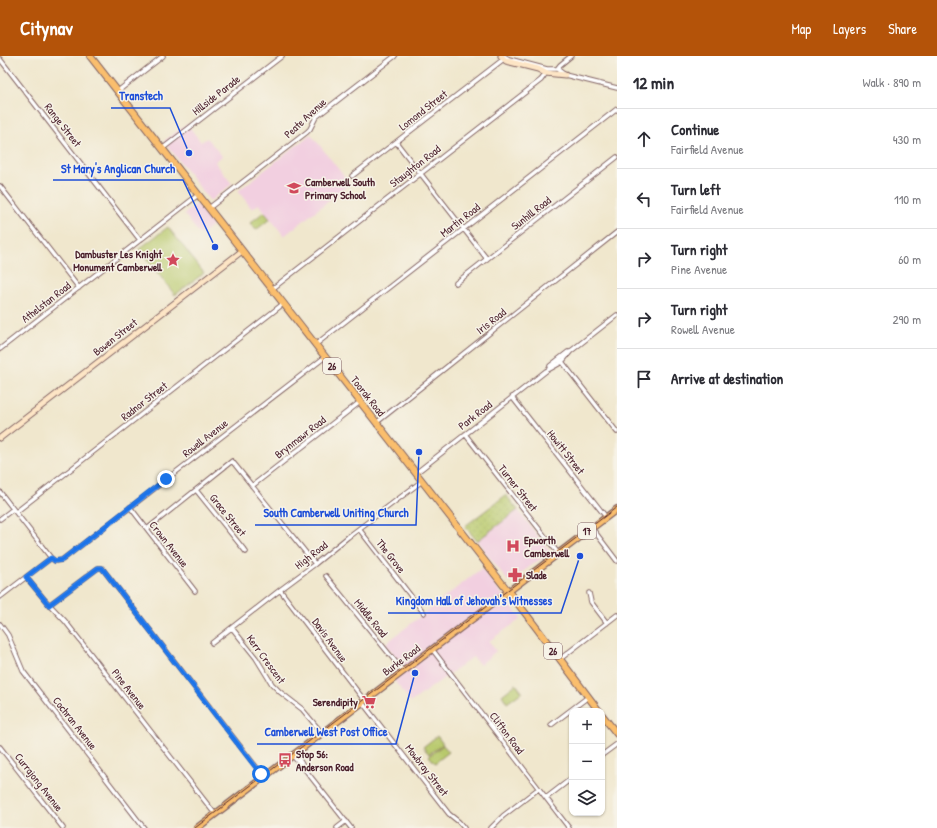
<!DOCTYPE html>
<html lang="en">
<head>
<meta charset="utf-8">
<style>
	body { margin:0; font-family:"Patrick Hand",sans-serif; background:#f7f7f7; color:#2b2b33 }
	.controls { position:absolute; right:12px; bottom:12px; display:grid; overflow:hidden; border-radius:8px; box-shadow:0 1px 3px #0004 }
	.controls button { width:36px; height:36px; display:grid; place-items:center; padding:0; border:0; border-bottom:1px solid #e1e1e2; background:#fff; color:#2b2b33; font:20px sans-serif }
	.stop { position:absolute; width:12px; height:12px; margin:-9px; border:3px solid #1a73e8; border-radius:50%; background:#fff }
	.stop.end { background:#1a73e8; border-color:#fff; box-shadow:0 1px 4px #0008 }
	.list { margin:0; padding:0; list-style:none }
	h2 { display:flex; justify-content:space-between; align-items:center; height:52px; margin:0; padding:0 16px; font-size:17px }
	h2 small { font-size:13px; font-weight:400; color:#7c7c81 }
	.list li { display:grid; grid-template-columns:26px 1fr auto; gap:12px; align-items:center; box-sizing:border-box; height:60px; padding:0 16px; border-top:1px solid #e1e1e2 }
	.list b { display:block; font-size:15px; white-space:nowrap }
	.list p { margin:0; font-size:13px; white-space:nowrap; color:#7c7c81 }
	.list em { font-size:13px; font-style:normal; color:#7c7c81 }
	.icon { flex:none; width:22px; height:22px; fill:none; stroke:currentColor; stroke-width:2; stroke-linecap:round; stroke-linejoin:round }
	.map { position:relative; flex:none; width:617px; height:772px; overflow:hidden }
	header { display:flex; align-items:center; gap:24px; box-sizing:border-box; height:56px; padding:0 20px; background:#b45309; color:#fff }
	header strong { font-size:19px }
	nav { display:flex; gap:22px; margin-inline-start:auto; font-size:14px }
	main { display:flex }
	aside { flex:1; background:#fff }
	.map>svg:first-child { display:block }
</style>
</head>
<body>
<header>
<strong>Citynav</strong>
<nav><a>Map</a><a>Layers</a><a>Share</a></nav>
</header>
<main>
<div class="map">
<svg width="617" height="772" viewBox="0 0 617 772">
	<defs>
		<pattern id="grass-dots" width="8" height="8" patternUnits="userSpaceOnUse"><rect width="8" height="8" fill="#b8c96c"/><path d="M2 2h.1M6 6h.1" fill="none" stroke="#a0ac5e" stroke-width="1.8" stroke-linecap="round"/></pattern>
	</defs>
	<rect width="100%" height="100%" fill="#f7f3e8"/>
	<filter id="ink" filterUnits="userSpaceOnUse"><feTurbulence type="fractalNoise" baseFrequency=".025" numOctaves="2"/><feDisplacementMap in="SourceGraphic" scale="8" xChannelSelector="R" yChannelSelector="G"/><feConvolveMatrix kernelMatrix="1 2 1 2 8 2 1 2 1" color-interpolation-filters="sRGB"/></filter>
	<filter id="wash" filterUnits="userSpaceOnUse"><feTurbulence type="fractalNoise" baseFrequency=".012" numOctaves="4" result="noise"/><feDisplacementMap in="SourceGraphic" scale="16" xChannelSelector="R" yChannelSelector="G"/><feGaussianBlur stdDeviation="0.9" result="paint"/><feColorMatrix in="noise" values="0 0 0 0 0 0 0 0 0 0 0 0 0 0 0 0 0 1.4 0 .05"/><feComposite in="paint" operator="in"/></filter>
	<g filter="url(#wash)">
		<rect width="100%" height="100%" fill="#f0e7cd"/>
		<path fill="#f2cfe0" d="M 187,68 L 201,86 L 207,82 L 222,100 L 215,106 L 232,128 L 210,145 L 164,85 Z
			M 311,78 L 350,128 L 284,180 L 259,148 L 252,153 L 238,135 Z
			M 197,148 L 213,169 L 200,179 L 184,158 Z
			M 518,454 L 550,496 L 510,525 L 508,525 L 477,485 Z
			M 482,512 L 521,563 L 489,585 L 496,595 L 480,609 L 473,601 L 411,646 L 389,618 L 402,608 L 385,588 Z"/>
		<path fill="url(#grass-dots)" stroke="#81744c" d="M 506,439 L 518,454 L 477,485 L 465,470 Z"/>
		<path fill="#b8c96c" stroke="#81744c" d="M 264,156 L 270,163 L 256,174 L 250,167 Z
			M 168,171 L 204,217 L 175,239 L 139,193 Z
			M 516,628 L 522,636 L 507,647 L 502,639 Z
			M 437,680 L 443,688 L 429,698 L 423,691 Z
			M 443,689 L 449,696 L 435,707 L 429,700 Z"/>
	</g>
	<g filter="url(#ink)">
		<g fill="none" stroke-linecap="round" stroke-linejoin="round">
			<defs>
				<path id="street" d="M 504,0 L 509,3 L 547,13 L 557,13 L 565,19 L 617,32
					M 0,3 L 140,184
					M 557,13 L 560,9 L 571,0
					M 118,35 L 163,0
					M 396,86 L 487,203
					M 162,93 L 282,0
					M 352,120 L 505,2
					M 0,130 L 79,232
					M 209,152 L 307,76 L 310,73 L 316,61 L 395,0
					M 456,227 L 617,101
					M 272,233 L 541,24 L 544,20 L 547,13
					M 315,289 L 617,53
					M 0,293 L 198,139
					M 560,303 L 617,376
					M 550,310 L 568,296
					M 512,341 L 606,461
					M 376,367 L 617,176
					M 465,378 L 558,497
					M 416,417 L 546,315 L 562,306 L 571,295 L 617,259
					M 252,430 L 360,346
					M 196,434 L 246,496
					M 0,436 L 51,502
					M 130,451 L 195,535
					M 16,456 L 283,248
					M 0,463 L 13,453
					M 592,472 L 617,505
					M 147,473 L 232,405 L 315,508
					M 359,473 L 424,557
					M 326,520 L 403,615
					M 26,521 L 45,544 L 65,565 L 215,758
					M 280,534 L 364,644
					M 589,537 L 591,546 L 607,567
					M 0,541 L 51,502 L 55,505 L 62,504 L 325,301
					M 49,549 L 98,512 L 102,512 L 264,721
					M 0,568 L 8,579 L 23,615 L 144,772
					M 232,572 L 256,602 L 272,628 L 280,636 L 302,653 L 322,677
					M 212,587 L 280,534 L 315,508 L 348,481 L 422,425
					M 432,593 L 569,772
					M 560,603 L 617,559
					M 362,646 L 449,758 L 459,766 L 464,772
					M 551,669 L 588,641
					M 0,691 L 63,772
					M 295,697 L 303,710
					M 292,699 L 307,716 L 351,772
					M 602,699 L 617,688
					M 546,742 L 572,722
					M 337,772 L 346,765
					M 491,772 L 503,760 L 538,733"/>
				<path id="secondary" d="M 501,0 L 506,5 L 538,13 L 545,17 L 565,19
					M 0,382 L 242,195"/>
				<path id="primary" d="M 197,772 L 617,453"/>
				<path id="highway" d="M 90,0 L 526,558 L 599,655
					M 602,659 L 617,678"/>
			</defs>
			<use href="#street" stroke="#846564" stroke-width="5.5"/>
			<use href="#secondary" stroke="#846564" stroke-width="7"/>
			<use href="#primary" stroke="#846564" stroke-width="8"/>
			<use href="#highway" stroke="#846564" stroke-width="8"/>
			<use href="#street" stroke="#fff" stroke-width="3.5"/>
			<use href="#secondary" stroke="#fde5c5" stroke-width="5"/>
			<use href="#primary" stroke="#fabe6d" stroke-width="5.5"/>
			<use href="#highway" stroke="#fabe6d" stroke-width="6"/>
			<path stroke="#4a1f2b" stroke-width="1" d="M 195,772 L 617,451"/>
		</g>
	</g>
	<g fill="none" stroke-linecap="round" stroke-linejoin="round" filter="url(#ink)">
		<path stroke="#1a73e8" stroke-width="5" d="M 166,423 L 62,504 L 55,505 L 51,502 L 26,521 L 49,549 L 98,512 L 102,512 L 261,718"/>
	</g>
	<defs>
		<symbol id="school-bare" viewBox="-9 -9 18 18"><path d="M0-5L7-2L0 1L-7-2ZM-4 1L0 2.5L4 1V4Q0 6-4 4Z" fill="#d1495b" stroke="#f7f3e8" stroke-width="2.5" paint-order="stroke"/></symbol>
		<symbol id="sight-bare" viewBox="-9 -9 18 18"><path d="M0-6L1.8-2.2L6-1.7L2.9 1.2L3.7 5.4L0 3.3L-3.7 5.4L-2.9 1.2L-6-1.7L-1.8-2.2Z" fill="#d1495b" stroke="#f7f3e8" stroke-width="2.5" paint-order="stroke"/></symbol>
		<symbol id="hospital-bare" viewBox="-9 -9 18 18"><path d="M-5-5h3v3.5h4V-5h3V5h-3V1.5h-4V5h-3Z" fill="#d1495b" stroke="#f7f3e8" stroke-width="2.5" paint-order="stroke"/></symbol>
		<symbol id="pharmacy-bare" viewBox="-9 -9 18 18"><path d="M-2-6h4v4h4v4h-4v4h-4v-4h-4v-4h4Z" fill="#d1495b" stroke="#f7f3e8" stroke-width="2.5" paint-order="stroke"/></symbol>
		<symbol id="supermarket-bare" viewBox="-9 -9 18 18"><path d="M-6-5.5h2.5l.6 2H6L4.5 2H-2.5L-4.4-4H-6ZM-1.5 3.2a1.3 1.3 0 1 0 .1 0ZM3 3.2a1.3 1.3 0 1 0 .1 0Z" fill="#d1495b" stroke="#f7f3e8" stroke-width="2.5" paint-order="stroke"/></symbol>
		<symbol id="bus-bare" viewBox="-9 -9 18 18"><path d="M-5-6H5V4H4V6H2V4H-2V6H-4V4H-5ZM-3.5-4V0h7V-4ZM-3.5 1.2v1.5H-2V1.2ZM2 1.2v1.5H3.5V1.2Z" fill="#d1495b" stroke="#f7f3e8" stroke-width="2.5" paint-order="stroke"/></symbol>
	</defs>
	<g fill-rule="evenodd">
		<use href="#school-bare" x="284" y="122" width="20" height="20"/>
		<use href="#sight-bare" x="163" y="194" width="20" height="20"/>
		<use href="#hospital-bare" x="503" y="480" width="20" height="20"/>
		<use href="#pharmacy-bare" x="505" y="509" width="20" height="20"/>
		<use href="#supermarket-bare" x="359" y="636" width="20" height="20"/>
		<use href="#bus-bare" x="275" y="694" width="20" height="20"/>
	</g>
	<g text-anchor="middle" dominant-baseline="central" stroke-width="3" stroke-linejoin="round" paint-order="stroke">
		<g fill="#f7f3e8" stroke="#7e5f64" stroke-width="1">
			<rect x="323" y="302" width="18" height="16" rx="3"/>
			<rect x="578" y="467" width="18" height="16" rx="3"/>
			<rect x="544" y="587" width="18" height="16" rx="3"/>
		</g>
		<g font-size="10" font-weight="bold" fill="#4a1f2b">
			<text x="332" y="310">26</text>
			<text x="587" y="475">17</text>
			<text x="553" y="595">26</text>
		</g>
		<g font-size="11" fill="#4a1f2b" stroke="#f7f3e8">
			<text transform="translate(216 39) rotate(-38)">Hillside Parade</text>
			<text transform="translate(423 54) rotate(-38)">Lomond Street</text>
			<text transform="translate(305 62) rotate(-43)">Peate Avenue</text>
			<text transform="translate(63 69) rotate(52)">Range Street</text>
			<text transform="translate(415 110) rotate(-38)">Staughton Road</text>
			<text transform="translate(531 157) rotate(-38)">Sunhill Road</text>
			<text transform="translate(460 164) rotate(-38)">Martin Road</text>
			<text transform="translate(46 246) rotate(-38)">Athelstan Road</text>
			<text transform="translate(491 265) rotate(-38)">Iris Road</text>
			<text transform="translate(115 281) rotate(-38)">Bowen Street</text>
			<text transform="translate(368 340) rotate(52)">Toorak Road</text>
			<text transform="translate(144 345) rotate(-38)">Radnor Street</text>
			<text transform="translate(475 359) rotate(-38)">Park Road</text>
			<text transform="translate(300 381) rotate(-38)">Brynmawr Road</text>
			<text transform="translate(205 382) rotate(-38)">Rowell Avenue</text>
			<text transform="translate(566 396) rotate(52)">Howitt Street</text>
			<text transform="translate(518 432) rotate(52)">Turner Street</text>
			<text transform="translate(228 459) rotate(51)">Grace Street</text>
			<text transform="translate(169 488) rotate(52)">Crown Avenue</text>
			<text transform="translate(311 499) rotate(-38)">High Road</text>
			<text transform="translate(391 500) rotate(52)">The Grove</text>
			<text transform="translate(371 562) rotate(51)">Middle Road</text>
			<text transform="translate(330 584) rotate(54)">Davis Avenue</text>
			<text transform="translate(266 603) rotate(54)">Kerr Crescent</text>
			<text transform="translate(401 604) rotate(-37)">Burke Road</text>
			<text transform="translate(129 633) rotate(52)">Pine Avenue</text>
			<text transform="translate(75 667) rotate(52)">Cochran Avenue</text>
			<text transform="translate(507 677) rotate(53)">Clifton Road</text>
			<text transform="translate(427 714) rotate(52)">Mowbray Street</text>
			<text transform="translate(39 726) rotate(52)">Currajong Avenue</text>
		</g>
		<g font-size="11" font-weight="bold" fill="#4a1f2b" stroke="#f7f3e8" text-anchor="start">
			<text x="305" y="126">Camberwell South<tspan x="305" dy="13">Primary School</tspan></text>
			<text x="162" y="198" text-anchor="end">Dambuster Les Knight<tspan x="162" dy="13">Monument Camberwell</tspan></text>
			<text x="524" y="484">Epworth<tspan x="524" dy="13">Camberwell</tspan></text>
			<text x="526" y="519">Slade</text>
			<text x="358" y="646" text-anchor="end">Serendipity</text>
			<text x="296" y="698">Stop 56:<tspan x="296" dy="13">Anderson Road</tspan></text>
		</g>
	</g>
	<path fill="none" stroke="#1d4ed8" stroke-width="1.5" d="M189 97L170 52H111M215 191L183 124H53M419 396L416 469H255M580 500L561 557H388M415 617L396 688H257"/>
	<g fill="#1d4ed8" stroke="#f7f3e8" stroke-width="1.5">
		<circle cx="189" cy="97" r="4"/>
		<circle cx="215" cy="191" r="4"/>
		<circle cx="419" cy="396" r="4"/>
		<circle cx="580" cy="500" r="4"/>
		<circle cx="415" cy="617" r="4"/>
	</g>
	<g font-size="12" text-anchor="middle" font-weight="bold" fill="#1d4ed8" stroke="#f7f3e8" stroke-width="3" stroke-linejoin="round" paint-order="stroke">
		<text x="141" y="44">Transtech</text>
		<text x="118" y="117">St Mary's Anglican Church</text>
		<text x="336" y="461">South Camberwell Uniting Church</text>
		<text x="474" y="549">Kingdom Hall of Jehovah's Witnesses</text>
		<text x="326" y="680">Camberwell West Post Office</text>
	</g>
</svg>
<div class="controls">
<button>+</button>
<button>−</button>
<button><svg class="icon" aria-label="layers" viewBox="0 0 24 24"><path d="M12 4l9 5-9 5-9-5zM3 14l9 5 9-5"/></svg></button>
</div>
<div class="stop" style="left:261px;top:718px"></div>
<div class="stop end" style="left:166px;top:423px"></div>
</div>
<aside>
<h2>12 min<small>Walk · 890 m</small></h2>
<ul class="list">
<li><svg class="icon" aria-label="ahead" viewBox="0 0 24 24"><path d="M12 20V5M6 11l6-6 6 6"/></svg><div><b>Continue</b><p>Fairfield Avenue</p></div><em>430 m</em></li>
<li><svg class="icon" aria-label="left" viewBox="0 0 24 24"><path d="M17 20v-9H6M10 6l-5 5 5 5"/></svg><div><b>Turn left</b><p>Fairfield Avenue</p></div><em>110 m</em></li>
<li><svg class="icon" aria-label="right" viewBox="0 0 24 24"><path d="M7 20v-9h11M14 6l5 5-5 5"/></svg><div><b>Turn right</b><p>Pine Avenue</p></div><em>60 m</em></li>
<li><svg class="icon" aria-label="right" viewBox="0 0 24 24"><path d="M7 20v-9h11M14 6l5 5-5 5"/></svg><div><b>Turn right</b><p>Rowell Avenue</p></div><em>290 m</em></li>
<li><svg class="icon" aria-label="arrive" viewBox="0 0 24 24"><path d="M6 21V4h12l-3 4 3 4H6"/></svg><div><b>Arrive at destination</b></div></li>
</ul>
</aside>
</main>
</body>
</html>
